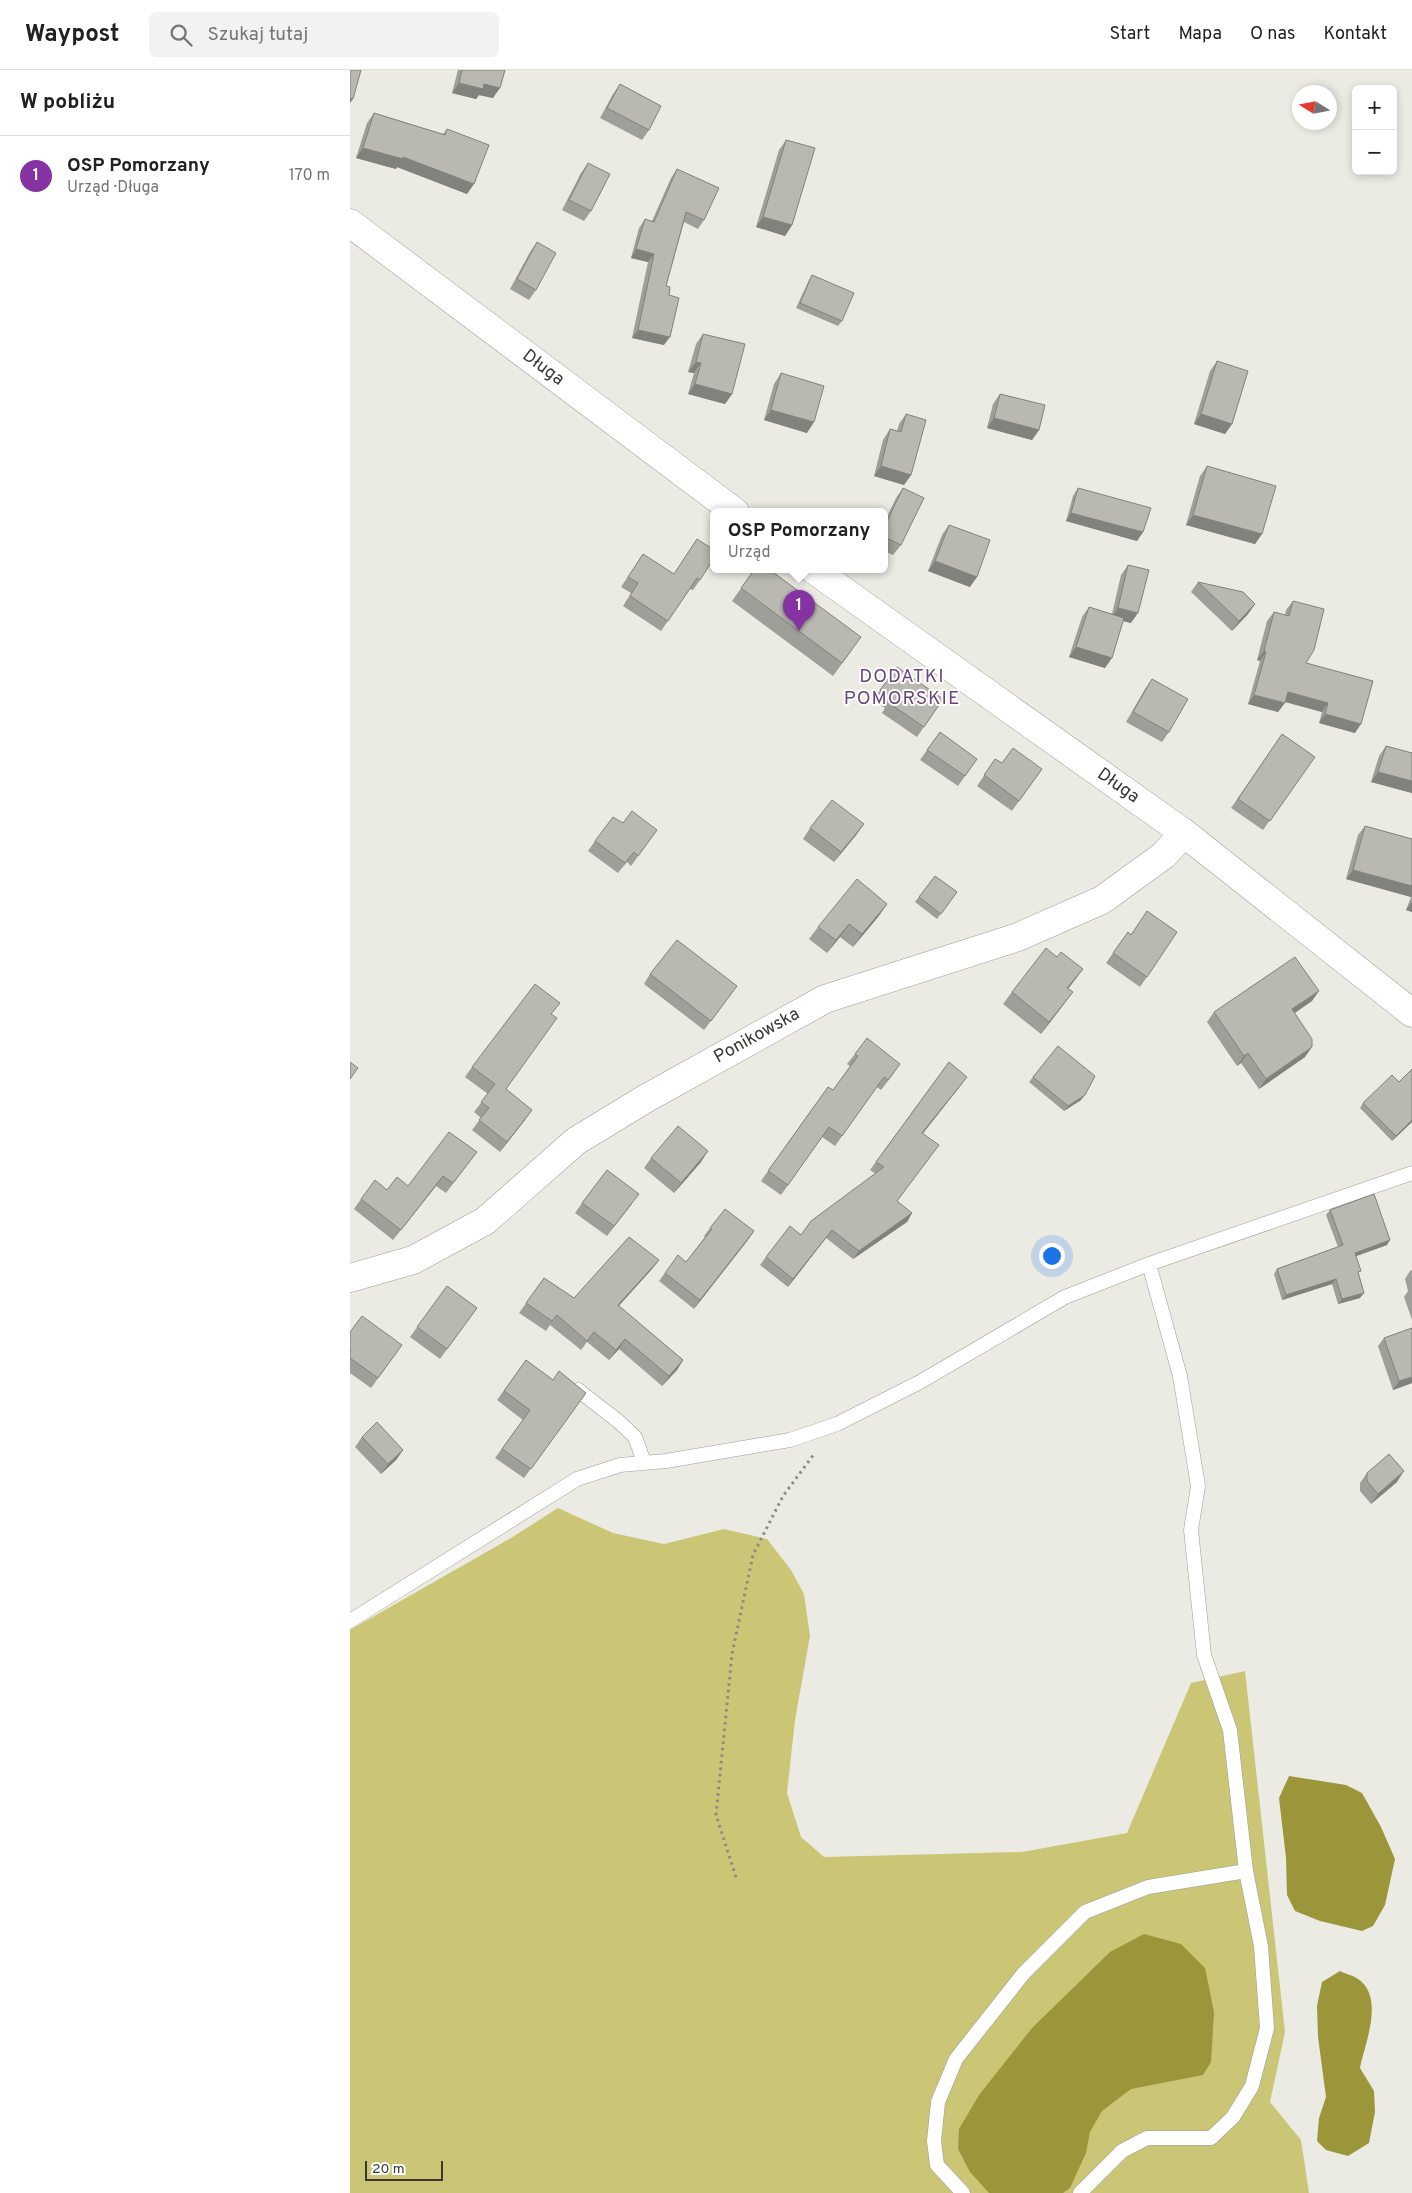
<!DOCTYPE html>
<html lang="pl">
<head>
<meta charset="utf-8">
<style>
	body { margin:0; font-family:Overpass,sans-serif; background:#f2f2f2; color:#202124 }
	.controls { position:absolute; right:15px; top:15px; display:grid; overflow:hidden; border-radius:8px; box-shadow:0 2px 8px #0003 }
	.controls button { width:45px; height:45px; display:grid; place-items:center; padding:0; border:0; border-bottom:1px solid #e0e0e0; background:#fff; color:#202124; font:25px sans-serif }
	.compass { position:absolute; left:942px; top:15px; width:45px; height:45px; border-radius:50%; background:#fff; box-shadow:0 2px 8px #0003; rotate:281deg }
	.scale { position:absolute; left:15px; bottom:12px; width:78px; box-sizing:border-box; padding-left:5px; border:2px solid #383835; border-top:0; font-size:14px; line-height:18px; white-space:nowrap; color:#383835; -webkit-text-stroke:4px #fffffe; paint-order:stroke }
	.you { position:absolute; left:701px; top:1185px; width:18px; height:18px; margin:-12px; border:4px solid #fff; border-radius:50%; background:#1a73e8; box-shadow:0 0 0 8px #1a73e833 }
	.badge { display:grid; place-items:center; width:32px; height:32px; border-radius:50%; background:#8533a3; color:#fff; font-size:16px; font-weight:700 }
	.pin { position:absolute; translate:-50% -41px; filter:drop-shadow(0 1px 2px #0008) }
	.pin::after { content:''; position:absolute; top:26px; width:18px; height:15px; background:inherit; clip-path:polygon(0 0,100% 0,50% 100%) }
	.popup { position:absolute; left:360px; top:438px; width:178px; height:65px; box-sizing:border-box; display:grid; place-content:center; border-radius:8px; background:#fff; filter:drop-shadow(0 1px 4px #0005); font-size:16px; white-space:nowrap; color:#757577 }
	.popup b { font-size:19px; color:#202124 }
	.popup::after { content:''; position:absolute; left:50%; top:100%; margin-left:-10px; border:10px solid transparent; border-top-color:#fff }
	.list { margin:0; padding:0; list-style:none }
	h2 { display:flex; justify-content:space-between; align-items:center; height:65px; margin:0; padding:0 20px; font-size:21px }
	h2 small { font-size:16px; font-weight:400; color:#757577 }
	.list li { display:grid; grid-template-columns:32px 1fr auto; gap:15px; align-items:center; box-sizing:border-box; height:80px; padding:0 20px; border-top:1px solid #e0e0e0 }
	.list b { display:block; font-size:19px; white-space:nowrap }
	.list p { margin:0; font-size:16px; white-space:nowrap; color:#757577 }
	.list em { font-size:16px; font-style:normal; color:#757577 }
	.icon { flex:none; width:28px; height:28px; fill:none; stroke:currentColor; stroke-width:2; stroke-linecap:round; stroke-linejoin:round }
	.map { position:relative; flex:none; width:1062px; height:2123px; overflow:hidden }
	header { display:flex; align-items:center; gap:30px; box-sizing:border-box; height:70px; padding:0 25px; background:#fff; border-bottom:1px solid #e0e0e0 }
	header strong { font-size:24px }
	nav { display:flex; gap:28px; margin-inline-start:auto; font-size:18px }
	.search { width:350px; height:45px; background:#f2f2f2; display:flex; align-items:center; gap:12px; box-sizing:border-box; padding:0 18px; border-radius:8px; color:#757577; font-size:19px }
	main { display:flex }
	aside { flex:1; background:#fff }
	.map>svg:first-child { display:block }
</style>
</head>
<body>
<header>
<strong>Waypost</strong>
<div class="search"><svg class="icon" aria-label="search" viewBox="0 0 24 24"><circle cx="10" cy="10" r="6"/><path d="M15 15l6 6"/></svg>Szukaj tutaj</div>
<nav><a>Start</a><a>Mapa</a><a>O nas</a><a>Kontakt</a></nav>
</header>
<main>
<aside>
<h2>W pobliżu<small></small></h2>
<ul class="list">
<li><span class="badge">1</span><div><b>OSP Pomorzany</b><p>Urząd · Długa</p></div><em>170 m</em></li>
</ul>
</aside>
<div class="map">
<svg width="1062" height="2123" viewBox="0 0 1062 2123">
	<rect width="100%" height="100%" fill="#ebebe4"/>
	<path fill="#cac675" d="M 208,1438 L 263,1463 L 314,1474 L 374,1459 L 417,1469 L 441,1500 L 454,1524 L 460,1566 L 445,1650 L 437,1723 L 451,1767 L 474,1787 L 672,1782 L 777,1763 L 841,1613 L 895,1601 L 935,1962 L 920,2032 L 951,2070 L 959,2123 L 0,2123 L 0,1560 L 161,1468 Z"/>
	<path fill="#9c963a" d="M 939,1706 L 996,1715 L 1012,1723 L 1031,1757 L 1045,1789 L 1035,1835 L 1023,1856 L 1012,1861 L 970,1851 L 945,1841 L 937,1825 L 936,1788 L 929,1728 Z
		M 794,1864 L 831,1874 L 855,1898 L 864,1942 L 861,1992 L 853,2005 L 781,2019 L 752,2041 L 740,2062 L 736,2083 L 720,2118 L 713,2123 L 639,2123 L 620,2102 L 608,2079 L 609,2059 L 629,2025 L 682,1958 L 760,1882 Z
		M 990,1901 C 995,1904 1003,1905 1008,1909 C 1035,1927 1015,1973 1010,1998 L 1024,2021 L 1025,2042 L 1019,2073 L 998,2086 L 976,2080 L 967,2071 L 969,2048 L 976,2027 L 968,1967 L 967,1936 L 972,1912 Z"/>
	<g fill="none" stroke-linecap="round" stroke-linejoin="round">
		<defs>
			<path id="service" d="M 228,1320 L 268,1351 L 285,1367 L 294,1392
				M 0,1551 L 227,1409 L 270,1395 L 316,1391 L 440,1370 L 487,1354 L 570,1312 L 715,1227 L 799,1194 L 1062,1103
				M 613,2123 L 587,2095 L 584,2071 L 588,2032 L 606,1989 L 673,1904 L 735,1842 L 798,1817 L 896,1801
				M 730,2123 L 772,2081 L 797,2068 L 861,2068 L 883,2047 L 902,2016 L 917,1958 L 911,1876 L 896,1801 L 880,1660 L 854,1585 L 841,1460 L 848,1416 L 830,1306 L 799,1194"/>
			<path id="minor" d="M 0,1208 L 63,1190 L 135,1151 L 226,1071 L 295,1029 L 475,929 L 668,867 L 752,830 L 814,785 L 834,763"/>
			<path id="tertiary" d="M 0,153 L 385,442
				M 464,500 L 834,763 L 1062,943"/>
		</defs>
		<use href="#service" stroke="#9e9d97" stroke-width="15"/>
		<use href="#minor" stroke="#9e9d97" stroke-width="29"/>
		<use href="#tertiary" stroke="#9e9d97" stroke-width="29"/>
		<path stroke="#8b8b86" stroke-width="3" stroke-dasharray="2.5 4" stroke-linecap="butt" d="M 386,1807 L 366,1745 L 382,1584 L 403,1485 L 433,1426 L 464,1384"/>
		<use href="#service" stroke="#fff" stroke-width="14"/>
		<use href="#minor" stroke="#fff" stroke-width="28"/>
		<use href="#tertiary" stroke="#fff" stroke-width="28"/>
	</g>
	<path fill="#9f9f99" d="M 108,0 L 155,0 L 143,28 L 129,25 L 126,29 L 102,23 Z
		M 270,14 L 299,60 L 292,70 L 250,48 L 263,24 Z
		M 24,43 L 93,64 L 97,59 L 117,124 L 47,97 L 46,99 L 6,88 L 17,53 Z
		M 436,70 L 442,155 L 435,166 L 406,157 L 429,80 Z
		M 238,93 L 241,141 L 234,151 L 212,140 L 231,103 Z
		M 327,99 L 354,150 L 348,159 L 334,152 L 316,216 L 319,225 L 314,275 L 282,268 L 298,192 L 281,188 L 289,158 L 295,149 L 302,151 L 321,108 Z
		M 187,172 L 186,220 L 179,230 L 160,219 L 180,182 Z
		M 462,205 L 492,251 L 488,256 L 446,238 L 459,210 Z
		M 353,264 L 382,324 L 375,334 L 338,324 L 344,303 L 338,302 L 346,274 Z
		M 867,291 L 882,354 L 875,364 L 844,354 L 860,301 Z
		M 431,303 L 457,363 L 414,350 L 424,314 Z
		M 650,324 L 689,360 L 682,370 L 637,358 L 643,334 Z
		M 556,344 L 561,405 L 554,415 L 524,406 L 533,370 L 540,359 L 547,361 L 549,354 Z
		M 857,396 L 912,464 L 905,474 L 836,455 L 850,406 Z
		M 553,418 L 551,475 L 543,485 L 534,481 L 534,453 L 546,428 Z
		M 728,418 L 793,462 L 787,471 L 716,451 L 723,426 Z
		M 599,455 L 620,517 L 578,501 L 592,465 Z
		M 347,469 L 350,510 L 343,520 L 340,519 L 311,561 L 273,536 L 281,523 L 271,517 L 293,484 L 324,504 Z
		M 778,495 L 781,553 L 773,551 L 755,598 L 719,587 L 732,547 L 739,537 L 762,544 L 771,505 Z
		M 404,500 L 502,580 L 483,606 L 382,531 Z
		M 848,512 L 905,534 L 898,544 L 882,561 L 841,522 Z
		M 943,531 L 956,593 L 1005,663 L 969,653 L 972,642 L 935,632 L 928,642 L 898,634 L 910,591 L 907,590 L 917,551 L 924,542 L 935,545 L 936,540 Z
		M 547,597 L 593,629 L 567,667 L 532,643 L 535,638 L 523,630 Z
		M 802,609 L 819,662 L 812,672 L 776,652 L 795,619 Z
		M 590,662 L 627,689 L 608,716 L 570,690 Z
		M 932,664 L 965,687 L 913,760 L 881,738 Z
		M 1036,676 L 1062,683 L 1062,723 L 1021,712 L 1029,686 Z
		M 645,689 L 652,693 L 692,699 L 662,741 L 627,716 Z
		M 1015,756 L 1062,769 L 1062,842 L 1056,840 L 1061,827 L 996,809 L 1008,765 Z
		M 460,758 L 507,764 L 484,792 L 453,769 Z
		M 307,760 L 281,796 L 277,792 L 268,803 L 238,781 L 245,771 Z
		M 585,806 L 607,822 L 587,849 L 565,832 Z
		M 537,834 L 528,847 L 503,877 L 490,867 L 477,883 L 459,869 L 468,857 Z
		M 778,862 L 781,864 L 827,862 L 790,917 L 756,893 Z
		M 707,887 L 733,899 L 718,919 L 714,934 L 691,964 L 653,934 L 662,922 Z
		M 300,904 L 387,916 L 354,960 L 294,914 Z
		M 962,931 L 945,943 L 955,987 L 909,1019 L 891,993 L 887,996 L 857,952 L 864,942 Z
		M 202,945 L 156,1019 L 182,1040 L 150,1082 L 122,1060 L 131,1048 L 124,1042 L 138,1024 L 115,1007 L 122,997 Z
		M 505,984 L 543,1004 L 531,1020 L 527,1017 L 485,1076 L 472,1067 L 431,1125 L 411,1111 L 478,1017 L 483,1020 L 500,996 L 497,994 Z
		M 599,992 L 611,1015 L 573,1063 L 547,1131 L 562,1143 L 557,1152 L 503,1189 L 476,1168 L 438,1217 L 410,1195 L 416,1187 L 451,1165 L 526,1104 L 520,1100 Z
		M 683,1007 L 731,1030 L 714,1041 L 679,1012 Z
		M 1049,1012 L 1062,1052 L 1042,1071 L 1010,1038 L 1013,1033 Z
		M 127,1082 L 96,1123 L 86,1116 L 43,1170 L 4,1139 L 11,1129 L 37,1120 L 58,1116 Z
		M 301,1088 L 351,1092 L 324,1123 L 294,1098 Z
		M 232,1133 L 282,1134 L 257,1166 L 225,1143 Z
		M 980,1140 L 1037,1175 L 1006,1186 L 1009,1204 L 1010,1228 L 988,1234 L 982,1214 L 932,1230 L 924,1204 L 927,1199 L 988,1177 L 976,1145 Z
		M 360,1158 L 404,1161 L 344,1239 L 309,1211 L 315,1203 L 336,1192 L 355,1167 L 354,1166 Z
		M 309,1190 L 302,1199 L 269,1236 L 333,1290 L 327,1300 L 312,1316 L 269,1279 L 259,1290 L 237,1272 L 231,1280 L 200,1255 L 196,1261 L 169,1243 L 194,1208 L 224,1228 Z
		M 1062,1200 L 1062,1250 L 1054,1227 L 1058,1221 L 1055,1209 L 1060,1201 Z
		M 97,1216 L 127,1238 L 90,1289 L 60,1267 Z
		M 1062,1258 L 1062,1313 L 1043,1320 L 1028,1276 L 1034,1268 Z
		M 0,1262 L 52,1275 L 21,1318 L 0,1303 Z
		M 176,1290 L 203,1310 L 236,1323 L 174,1408 L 145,1388 L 173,1350 L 147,1330 Z
		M 12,1367 L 53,1380 L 46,1390 L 31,1404 L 5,1377 Z
		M 1017,1403 L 1047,1412 L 1021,1434 L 1010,1421 L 1010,1413 Z"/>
	<path fill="#82827d" d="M 109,13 L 134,14 L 150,18 L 143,28 L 129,25 L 126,29 L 102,23 Z
		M 0,28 L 3,29 L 0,33 Z
		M 13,78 L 53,87 L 124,114 L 117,124 L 47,97 L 46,99 L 6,88 Z
		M 413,147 L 442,155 L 435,166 L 406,157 Z
		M 286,179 L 304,184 L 298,192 L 281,188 Z
		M 288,260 L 320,267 L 314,275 L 282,268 Z
		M 346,292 L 351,293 L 344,303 L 338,302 Z
		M 345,314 L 382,324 L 375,334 L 338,324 Z
		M 421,340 L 464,352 L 457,363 L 414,350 Z
		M 851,344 L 882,354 L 875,364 L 844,354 Z
		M 644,348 L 689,360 L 682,370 L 637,358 Z
		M 531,396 L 561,405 L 554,415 L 524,406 Z
		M 721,443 L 793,462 L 787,471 L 716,451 Z
		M 843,445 L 912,464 L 905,474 L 836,455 Z
		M 585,491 L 627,507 L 620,517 L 578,501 Z
		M 905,534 L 898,544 L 882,561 L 889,551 Z
		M 768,538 L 788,543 L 781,553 L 761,548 Z
		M 726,577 L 762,588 L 755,598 L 719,587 Z
		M 914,581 L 916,582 L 910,591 L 907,590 Z
		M 938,622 L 978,633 L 972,642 L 932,631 Z
		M 904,625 L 935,633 L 928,642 L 898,634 Z
		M 975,644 L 1011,654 L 1005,663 L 969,653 Z
		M 1028,702 L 1062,711 L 1062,723 L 1021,712 Z
		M 514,754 L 507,764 L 484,792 L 491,782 Z
		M 1003,800 L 1062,816 L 1062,825 L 1061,827 L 996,809 Z
		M 1062,832 L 1062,842 L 1056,840 Z
		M 537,834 L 528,847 L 503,877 L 512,864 Z
		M 499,854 L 490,867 L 477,883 L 486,870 Z
		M 733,899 L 724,911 L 709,930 L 717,918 Z
		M 969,921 L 962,931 L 935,949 L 942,939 Z
		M 723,922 L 714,934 L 691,964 L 699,952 Z
		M 962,977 L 955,987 L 909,1019 L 916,1009 Z
		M 898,983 L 891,993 L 887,996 L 894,986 Z
		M 550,994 L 543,1004 L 531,1020 L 538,1010 Z
		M 617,1007 L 611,1015 L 567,1071 L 572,1063 Z
		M 735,1025 L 731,1030 L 714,1041 L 718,1036 Z
		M 182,1040 L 175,1050 L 150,1082 L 157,1072 Z
		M 1062,1050 L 1062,1052 L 1042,1071 L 1046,1066 Z
		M 358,1081 L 351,1092 L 324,1123 L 331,1113 Z
		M 93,1106 L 86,1116 L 43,1170 L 51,1160 Z
		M 562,1143 L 557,1152 L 503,1189 L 509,1181 Z
		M 482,1160 L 476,1168 L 438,1217 L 443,1209 Z
		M 404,1161 L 398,1170 L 344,1239 L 350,1230 Z
		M 1040,1170 L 1037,1175 L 1001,1188 L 1005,1183 Z
		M 309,1190 L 302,1199 L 261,1244 L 268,1235 Z
		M 986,1209 L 982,1214 L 932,1230 L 936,1225 Z
		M 1014,1223 L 1010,1228 L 988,1234 L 992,1229 Z
		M 275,1269 L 269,1279 L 259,1290 L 266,1280 Z
		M 333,1290 L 327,1300 L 312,1316 L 319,1306 Z
		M 1062,1307 L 1062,1313 L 1043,1320 L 1049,1311 Z
		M 53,1380 L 46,1390 L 31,1404 L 38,1394 Z
		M 1054,1401 L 1047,1412 L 1021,1434 L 1028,1424 Z"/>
	<path fill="#b9b9b2" stroke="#82827d" d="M 0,0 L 11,0 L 3,29 L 0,28 Z
		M 112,0 L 155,0 L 150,18 L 134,14 L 133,19 L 109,13 Z
		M 270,14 L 311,36 L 299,60 L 257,38 Z
		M 24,43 L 95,65 L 97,59 L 139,75 L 124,114 L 53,87 L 53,89 L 13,78 Z
		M 436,70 L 465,78 L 442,155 L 413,147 Z
		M 238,93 L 260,104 L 241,141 L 219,130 Z
		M 327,99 L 369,118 L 354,150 L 336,142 L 316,216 L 320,217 L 319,225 L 329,228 L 320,267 L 288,260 L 304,184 L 286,179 L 295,149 L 304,152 Z
		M 187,172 L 206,183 L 186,220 L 167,209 Z
		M 462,205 L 504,223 L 492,251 L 450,233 Z
		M 353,264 L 395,274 L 382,324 L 345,314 L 351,293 L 346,292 Z
		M 867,291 L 898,301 L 882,354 L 851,344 Z
		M 431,303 L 474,316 L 464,352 L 421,340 Z
		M 650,324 L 695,335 L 689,360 L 644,348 Z
		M 556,344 L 576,350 L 561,405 L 531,396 L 540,359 L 551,362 Z
		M 857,396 L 926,416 L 912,464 L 843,445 Z
		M 553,418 L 574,428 L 551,475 L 534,467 L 534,457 Z
		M 728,418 L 801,438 L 793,462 L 721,443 Z
		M 599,455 L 640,470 L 627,507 L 585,491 Z
		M 347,469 L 364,480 L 364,488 L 350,510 L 347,508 L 318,551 L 280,526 L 288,513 L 278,507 L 293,484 L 324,504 Z
		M 778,495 L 799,500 L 788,543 L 768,538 Z
		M 404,500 L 420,500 L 511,567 L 492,593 L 391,518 Z
		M 848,512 L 893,522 L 905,534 L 889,551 Z
		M 943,531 L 974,539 L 964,580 L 956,593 L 1023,611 L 1011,654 L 975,644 L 978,633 L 938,622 L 935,633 L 904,625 L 916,582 L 914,581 L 924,542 L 939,546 Z
		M 739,537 L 774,548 L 762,588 L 726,577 Z
		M 547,597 L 593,629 L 574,657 L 539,633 L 542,628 L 530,620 Z
		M 802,609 L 838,629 L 819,662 L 783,642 Z
		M 590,662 L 627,689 L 615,706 L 577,680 Z
		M 932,664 L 965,687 L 920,751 L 888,729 Z
		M 1036,676 L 1062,683 L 1062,711 L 1028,702 Z
		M 663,678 L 692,699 L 669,731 L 634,705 L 645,689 L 652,693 Z
		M 482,730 L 514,754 L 491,782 L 460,758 Z
		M 282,741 L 307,760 L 288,786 L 284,782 L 275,793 L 245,771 L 263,747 L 273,753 Z
		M 1015,756 L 1062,769 L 1062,816 L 1003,800 Z
		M 585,806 L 607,822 L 591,844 L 569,827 Z
		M 507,809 L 537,834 L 512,864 L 499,854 L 486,870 L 468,857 Z
		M 797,841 L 827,862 L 797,907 L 763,883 L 778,862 L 781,865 Z
		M 327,870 L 387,916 L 361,951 L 300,904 Z
		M 696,878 L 707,887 L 711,882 L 733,899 L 717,918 L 723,922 L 699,952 L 662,922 Z
		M 945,887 L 969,921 L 942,939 L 962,969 L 962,977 L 916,1009 L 898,983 L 894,986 L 864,942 Z
		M 185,914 L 210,933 L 201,944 L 207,948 L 156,1019 L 182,1040 L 157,1072 L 129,1050 L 139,1038 L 131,1032 L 145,1014 L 122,997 Z
		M 517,968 L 550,994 L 538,1010 L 534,1007 L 492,1066 L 479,1057 L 438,1115 L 418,1101 L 478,1017 L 483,1020 L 508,986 L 505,984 Z
		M 708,976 L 745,1006 L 735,1025 L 718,1036 L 683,1007 Z
		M 0,992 L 8,998 L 0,1009 Z
		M 599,992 L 617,1007 L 572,1063 L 589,1075 L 547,1131 L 562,1143 L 509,1181 L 482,1160 L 443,1209 L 416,1187 L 440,1156 L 451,1165 L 461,1151 L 534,1097 L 526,1092 Z
		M 1062,999 L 1062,1050 L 1046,1066 L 1013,1033 L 1042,1005 L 1049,1012 Z
		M 328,1056 L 358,1081 L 331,1113 L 301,1088 Z
		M 99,1062 L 127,1082 L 103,1113 L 93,1106 L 51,1160 L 11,1129 L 25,1110 L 37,1120 L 47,1107 L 58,1116 Z
		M 257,1100 L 289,1124 L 264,1156 L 232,1133 Z
		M 1024,1124 L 1040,1170 L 1005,1183 L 1011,1201 L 1008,1202 L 1014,1223 L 992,1229 L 986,1209 L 936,1225 L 927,1199 L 993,1175 L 980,1140 Z
		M 375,1139 L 404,1161 L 350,1230 L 315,1203 L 328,1185 L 336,1192 L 362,1159 L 360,1158 Z
		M 279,1167 L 309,1190 L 268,1235 L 333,1290 L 319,1306 L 275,1269 L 266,1280 L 244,1262 L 237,1271 L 207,1245 L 202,1251 L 176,1233 L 194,1208 L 224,1228 Z
		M 97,1216 L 127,1238 L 97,1279 L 67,1257 Z
		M 12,1246 L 52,1275 L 28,1308 L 0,1288 L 0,1281 L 1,1280 L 0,1279 L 0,1262 Z
		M 1062,1258 L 1062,1307 L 1049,1311 L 1034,1268 Z
		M 176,1290 L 203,1310 L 209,1301 L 236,1323 L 181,1399 L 152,1379 L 180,1340 L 154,1321 Z
		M 27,1352 L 53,1380 L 38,1394 L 12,1367 Z
		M 1039,1384 L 1054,1401 L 1028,1424 L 1017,1411 L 1017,1403 Z"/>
	<g text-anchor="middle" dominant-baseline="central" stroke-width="4" stroke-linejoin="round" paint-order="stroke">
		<g font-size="18" fill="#383835" stroke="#fffffe">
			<text transform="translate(193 298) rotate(37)">Długa</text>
			<text transform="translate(768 716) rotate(35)">Długa</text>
			<text transform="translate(407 966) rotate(-29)">Ponikowska</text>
		</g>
		<g font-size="19" letter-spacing="1" fill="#6c447c" stroke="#fffffe">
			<text x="552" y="607">DODATKI<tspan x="552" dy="22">POMORSKIE</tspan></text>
		</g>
	</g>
</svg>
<div class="controls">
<button>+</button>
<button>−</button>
</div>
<svg class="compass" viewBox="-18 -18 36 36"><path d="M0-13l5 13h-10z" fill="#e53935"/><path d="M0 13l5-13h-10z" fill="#757577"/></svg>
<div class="scale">20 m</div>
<div class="you"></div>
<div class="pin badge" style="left:449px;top:561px">1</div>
<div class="popup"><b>OSP Pomorzany</b>Urząd</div>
</div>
</main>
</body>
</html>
